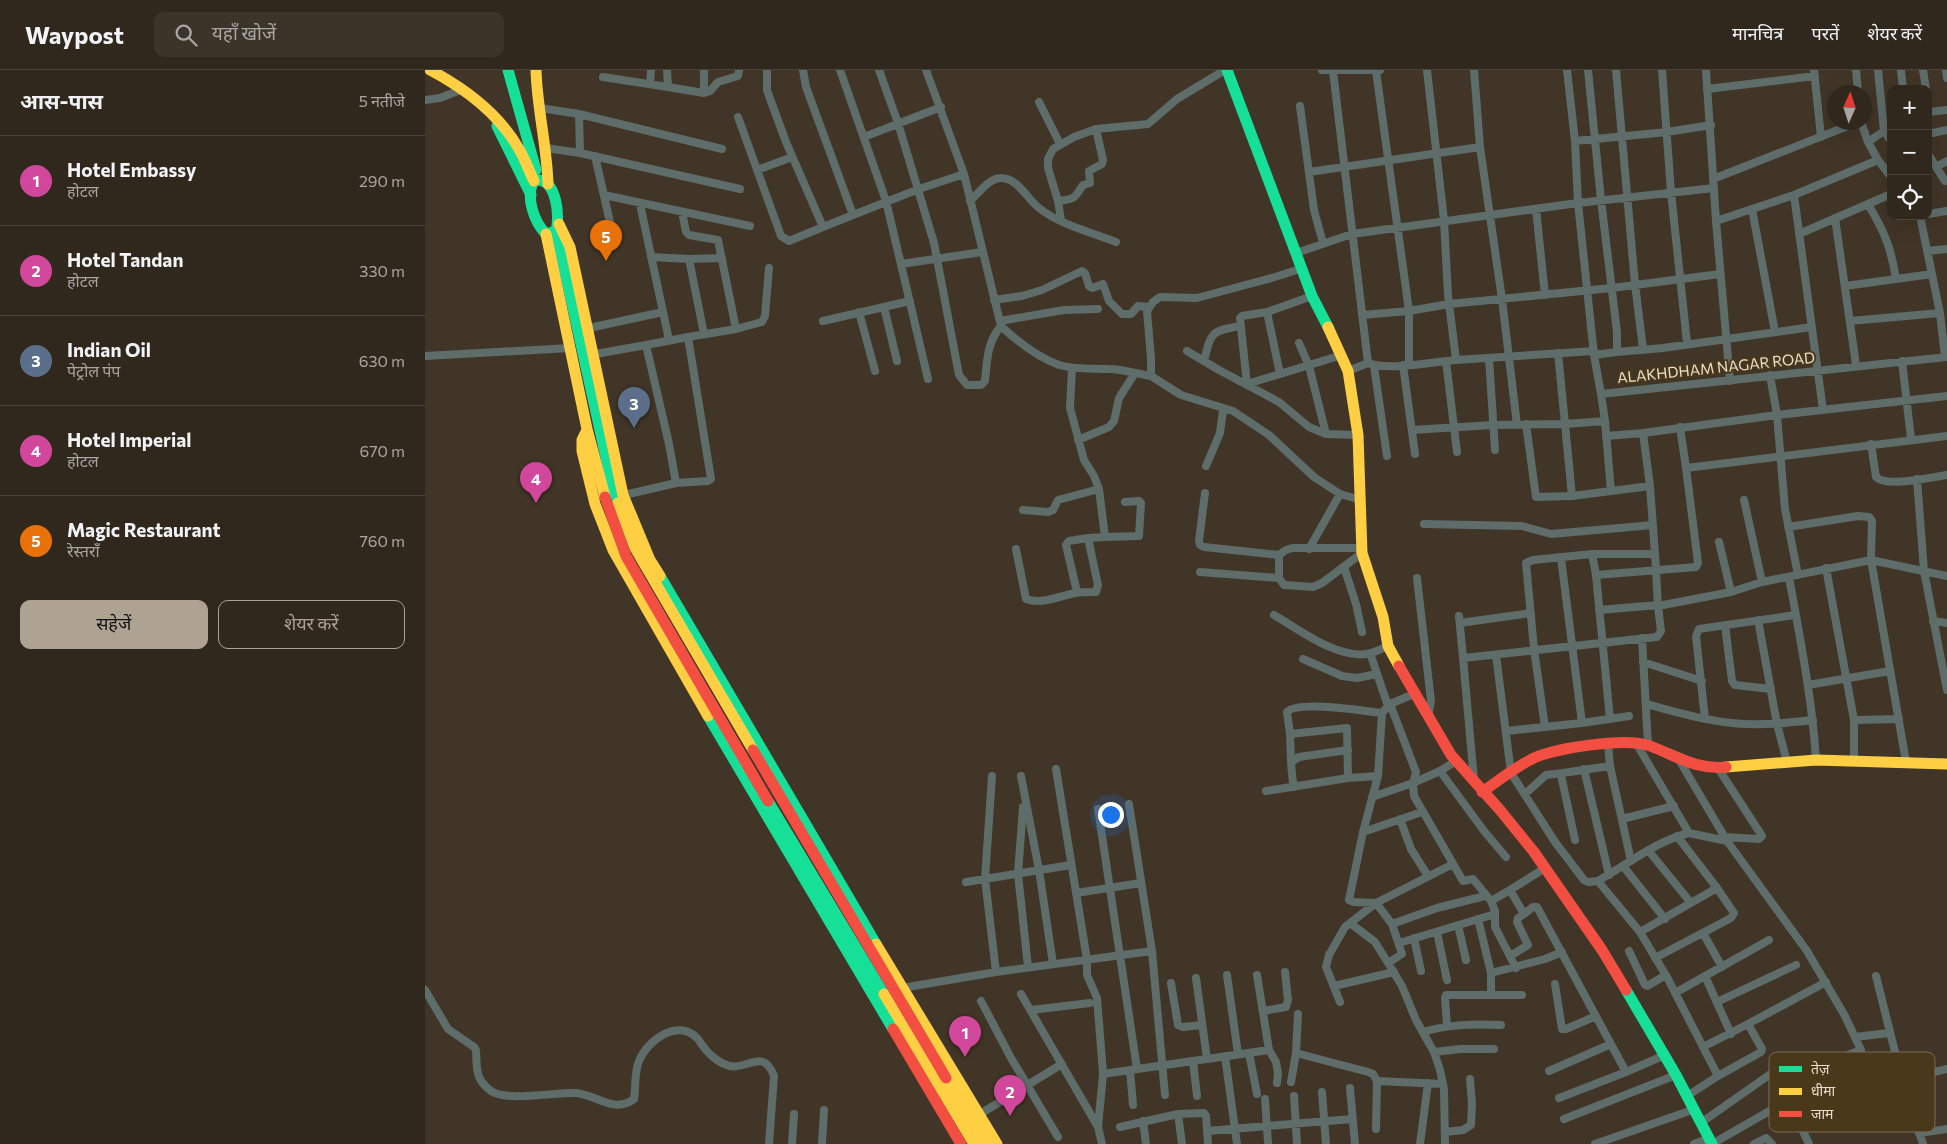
<!DOCTYPE html>
<html lang="hi">
<head>
<meta charset="utf-8">
<style>
	body { margin:0; font-family:Commissioner,"Noto Sans Devanagari",sans-serif; background:#3c3429; color:#f1f3f6 }
	.controls { position:absolute; right:15px; top:15px; display:grid; overflow:hidden; border-radius:10px; box-shadow:0 5px 20px #0002 }
	.controls button { width:45px; height:45px; display:grid; place-items:center; padding:0; border:0; border-bottom:1px solid #4b443b; background:#30281c; color:#f1f3f6; font:25px sans-serif }
	.compass { position:absolute; left:1402px; top:15px; width:45px; height:45px; border-radius:50%; background:#30281c; box-shadow:0 5px 20px #0002; rotate:3deg }
	.you { position:absolute; left:685px; top:744px; width:18px; height:18px; margin:-12px; border:4px solid #fff; border-radius:50%; background:#1a73e8; box-shadow:0 0 0 8px #1a73e833 }
	.badge { display:grid; place-items:center; width:32px; height:32px; border-radius:50%; background:#aea293; color:#fff; font-size:16px; font-weight:700 }
	.pin { position:absolute; translate:-50% -41px; filter:drop-shadow(0 1px 2px #0008) }
	.pin::after { content:''; position:absolute; top:26px; width:18px; height:15px; background:inherit; clip-path:polygon(0 0,100% 0,50% 100%) }
	.list { margin:0; padding:0; list-style:none }
	h2 { display:flex; justify-content:space-between; align-items:center; height:65px; margin:0; padding:0 20px; font-size:21px }
	h2 small { font-size:16px; font-weight:400; color:#a8a6a3 }
	.list li { display:grid; grid-template-columns:32px 1fr auto; gap:15px; align-items:center; box-sizing:border-box; height:90px; padding:0 20px; border-top:1px solid #4b443b }
	.list b { display:block; font-size:19px; white-space:nowrap }
	.list p { margin:0; font-size:16px; white-space:nowrap; color:#a8a6a3 }
	.list em { font-size:16px; font-style:normal; color:#a8a6a3 }
	.actions { display:flex; gap:10px; padding:15px 20px }
	.actions a { flex:1; padding:11px 0; border:1px solid #aea293; border-radius:10px; text-align:center; font-size:18px; color:#aea293 }
	.actions .main { background:#aea293; color:#111 }
	.icon { flex:none; width:28px; height:28px; fill:none; stroke:currentColor; stroke-width:2; stroke-linecap:round; stroke-linejoin:round }
	.map { position:relative; flex:none; width:1522px; height:1074px; overflow:hidden }
	header { display:flex; align-items:center; gap:30px; box-sizing:border-box; height:70px; padding:0 25px; background:#30281c; border-bottom:1px solid #4b443b }
	header strong { font-size:24px }
	nav { display:flex; gap:28px; margin-inline-start:auto; font-size:18px }
	.search { width:350px; height:45px; background:#3c3429; display:flex; align-items:center; gap:12px; box-sizing:border-box; padding:0 18px; border-radius:10px; color:#a8a6a3; font-size:19px }
	main { display:flex }
	aside { flex:1; background:#30281c }
	.map>svg:first-child { display:block }
</style>
</head>
<body>
<header>
<strong>Waypost</strong>
<div class="search"><svg class="icon" aria-label="search" viewBox="0 0 24 24"><circle cx="10" cy="10" r="6"/><path d="M15 15l6 6"/></svg>यहाँ खोजें</div>
<nav><a>मानचित्र</a><a>परतें</a><a>शेयर करें</a></nav>
</header>
<main>
<aside>
<h2>आस-पास<small>5 नतीजे</small></h2>
<ul class="list">
<li><span class="badge" style="background:#d1479c">1</span><div><b>Hotel Embassy</b><p>होटल</p></div><em>290 m</em></li>
<li><span class="badge" style="background:#d1479c">2</span><div><b>Hotel Tandan</b><p>होटल</p></div><em>330 m</em></li>
<li><span class="badge" style="background:#5c6f8a">3</span><div><b>Indian Oil</b><p>पेट्रोल पंप</p></div><em>630 m</em></li>
<li><span class="badge" style="background:#d1479c">4</span><div><b>Hotel Imperial</b><p>होटल</p></div><em>670 m</em></li>
<li><span class="badge" style="background:#e8710a">5</span><div><b>Magic Restaurant</b><p>रेस्तराँ</p></div><em>760 m</em></li>
</ul>
<div class="actions"><a class="main">सहेजें</a><a>शेयर करें</a></div>
</aside>
<div class="map">
<svg width="1522" height="1074" viewBox="0 0 1522 1074">
	<rect width="100%" height="100%" fill="#403526"/>
	<g fill="none" stroke-linecap="round" stroke-linejoin="round">
		<path stroke="#5e6c6a" stroke-width="8" d="M 242,0 L 243,17 L 279,23 L 285,21 L 293,12 L 313,6 L 314,0
			M 342,0 L 342,20 L 344,26 L 361,72 L 398,157 L 428,145 L 381,17 L 378,0
			M 415,0 L 461,131 L 503,309
			M 454,0 L 473,53 L 509,173 L 534,305 L 542,315 L 556,315 L 560,311 C 562,291 562,272 576,256
			M 501,0 L 539,104 L 576,256 C 593,272 612,287 634,295 C 650,300 667,298 684,299 C 698,299 712,304 726,306 L 726,288 L 722,241 L 728,232 L 735,227 L 772,228 L 850,207 L 878,198
			M 897,0 L 955,0
			M 1049,0 L 1055,77 L 1077,229 L 1092,355
			M 1142,0 L 1150,71 L 1153,133 L 1169,285
			M 1163,0 L 1176,130 L 1192,262 L 1192,282 L 1169,285 L 1176,324
			M 1191,0 L 1210,214 L 1218,279
			M 1237,0 L 1246,122 L 1262,273
			M 1281,0 L 1291,151 L 1305,311
			M 1389,0 L 1396,67
			M 1431,0 L 1433,22
			M 1476,0 L 1478,19
			M 1498,0 L 1501,19
			M 1521,0 L 1522,8
			M 908,1 L 943,293
			M 951,1 L 984,241 L 984,295
			M 178,7 L 243,17
			M 225,14 L 226,0
			M 1282,19 L 1390,6
			M 279,23 L 279,0
			M 0,30 L 15,28 L 38,19
			M 614,32 L 635,74
			M 875,36 L 889,140 L 898,173
			M 115,38 L 154,44 L 297,79
			M 1503,42 L 1522,40
			M 154,44 L 155,83
			M 313,47 L 356,166 L 364,171 L 398,157
			M 1436,52 L 1443,72 L 1453,90
			M 1459,61 L 1466,71
			M 1503,64 L 1522,60
			M 439,67 L 516,37
			M 1150,71 L 1242,62 L 1286,55
			M 1443,72 L 1459,61 L 1453,0
			M 121,78 L 155,83 L 315,119
			M 1503,84 L 1520,111
			M 170,86 L 189,170
			M 1511,97 L 1522,91
			M 332,100 L 367,87
			M 884,102 L 1055,77
			M 1288,109 L 1433,52
			M 179,125 L 325,156
			M 545,131 C 553,124 564,108 576,108 C 593,108 602,129 614,138 C 635,155 666,162 691,172
			M 633,131 C 650,129 649,129 658,115 L 665,113 L 664,101 L 677,94 L 678,90 L 671,59
			M 215,134 L 244,270
			M 1443,134 C 1459,161 1466,177 1471,209
			M 1111,139 L 1120,225
			M 1327,139 L 1350,262
			M 257,142 L 261,162 L 264,165 L 293,170 L 311,259
			M 1503,144 L 1522,141
			M 428,145 L 494,119 L 539,104
			M 1495,146 L 1515,243 L 1520,287
			M 1410,148 L 1431,295
			M 636,150 L 633,131 L 623,98 L 623,89 L 628,79 L 649,67 L 671,59 L 723,54 L 752,29 L 800,0
			M 1291,151 L 1369,125
			M 1374,164 L 1466,124
			M 1502,181 L 1522,179
			M 871,183 L 927,164 L 1153,133 L 1289,118
			M 226,187 L 264,189
			M 476,194 L 557,182
			M 1420,216 L 1507,204
			M 887,226 L 842,242 L 817,246 L 815,248 L 822,314 L 917,285
			M 569,230 L 597,226 L 617,220 L 657,201 L 660,203 L 664,216 L 667,218 L 678,214 L 684,231 L 697,244 L 706,244 L 713,236 L 723,237
			M 459,237 L 472,291
			M 434,242 L 450,301
			M 842,242 L 855,304
			M 937,245 L 984,241 L 1024,234 L 1187,218 L 1295,204
			M 398,251 L 485,231
			M 575,251 L 639,240 L 673,239
			M 1425,251 L 1515,243
			M 164,258 L 238,242
			M 279,264 L 264,189 L 297,188
			M 263,267 L 311,259 L 337,252 L 340,246 L 344,198
			M 874,273 L 884,296 L 901,364
			M 762,281 L 794,300 L 854,332 L 884,357 L 901,364 L 933,365
			M 1192,282 L 1238,278 L 1387,257
			M 165,285 L 221,275 L 244,374 L 251,413
			M 0,286 L 146,278
			M 1064,288 L 1070,380
			M 1031,290 L 1169,281
			M 779,291 C 786,263 785,261 815,256
			M 1021,291 L 1032,382
			M 1477,291 L 1486,369
			M 978,295 L 990,384
			M 949,296 L 962,386
			M 923,301 L 943,293 C 962,301 1009,292 1031,290 L 1023,225 L 1019,150 L 1002,0
			M 726,306 L 756,325 L 808,341 L 844,365 L 889,407 L 915,424 L 936,430
			M 1398,340 L 1369,125 L 1453,90 L 1466,107
			M 1180,351 L 1186,421
			M 1101,354 L 1111,427 L 1147,426
			M 1255,357 L 1261,398 L 1522,366
			M 987,360 L 1068,355 L 1140,354 L 1133,283
			M 1181,366 L 1218,363
			M 653,370 L 684,357 L 689,351 L 694,328 L 710,303
			M 1446,374 L 1451,407 C 1461,418 1507,407 1522,405
			M 781,396 L 795,363 L 798,340
			M 1492,409 L 1499,501 L 1522,620
			M 1225,416 L 1218,363 L 1352,345 L 1345,305
			M 780,423 L 774,471 L 775,475 L 779,477 L 854,485 L 854,508 L 859,515 L 888,517 L 897,513 L 937,483
			M 195,426 L 251,413 L 283,411 L 286,409 L 263,267 L 221,275
			M 1319,430 L 1337,512
			M 598,440 L 623,442 L 628,440 L 633,430 L 674,419
			M 999,454 L 1097,456 L 1126,464 L 1228,455
			M 1363,457 L 1433,446 L 1444,447 L 1447,451 L 1446,490 L 1481,692
			M 680,467 L 714,466 L 716,433 L 714,431 L 700,432
			M 1294,472 L 1306,522
			M 591,479 L 601,529 C 616,535 635,526 650,523 C 657,522 664,522 671,522 L 673,515 L 663,468 L 680,467 L 674,419 L 669,406 L 659,390 L 645,338 L 647,298
			M 884,479 L 915,424
			M 1167,484 L 1171,505 L 1185,649
			M 1230,484 L 1233,536 L 1306,522 L 1337,512 L 1446,490 L 1522,506
			M 854,485 L 861,480 L 867,478 L 937,478
			M 1136,488 L 1157,653 L 1204,646
			M 919,497 L 931,534 L 937,562
			M 1401,498 L 1429,650 L 1429,692
			M 775,502 L 854,508
			M 1171,505 L 1271,497 L 1273,493 L 1261,398
			M 1373,505 L 1360,439 L 1352,345 L 1522,326
			M 1364,507 C 1375,568 1387,628 1391,690
			M 992,508 L 1006,631 L 1003,647
			M 652,522 L 641,475 L 644,471 L 663,468
			M 1174,540 L 1233,535
			M 849,545 C 875,560 911,588 941,584 C 949,583 956,579 963,576
			M 1034,546 L 1038,588
			M 1333,550 L 1352,654 L 1362,692
			M 1508,551 L 1522,553
			M 1035,553 L 1106,543
			M 1300,555 L 1307,611 L 1310,615 L 1346,619
			M 1217,568 L 1223,675
			M 945,583 L 963,636
			M 1071,585 L 1086,703 L 1130,772 L 1159,810 L 1163,812 L 1173,811 L 1215,862 L 1243,909 L 1293,1006 L 1262,1026
			M 878,589 L 917,606 L 932,608 L 952,604
			M 1218,592 L 1277,611
			M 1383,615 L 1465,601
			M 989,624 L 965,634 L 957,643 L 953,706 L 938,762 L 924,830 L 928,832 L 951,833 L 967,854 L 977,884 L 963,893 L 977,916 L 991,950 L 1009,982 L 1015,1000 L 1019,1019 L 1020,1074
			M 965,634 L 991,702 L 988,713 L 989,726 L 1038,811 L 1048,809 L 1066,831 L 1085,820 L 1099,844 L 1108,837 L 1112,837 L 1201,1002 L 1240,985
			M 1221,634 C 1250,642 1278,650 1307,653 C 1334,656 1362,653 1388,650
			M 1280,649 L 1271,566 L 1274,559 L 1370,545
			M 1429,650 L 1474,649
			M 1120,657 L 1109,579 L 1101,493 L 1108,490 L 1167,484 L 1230,484 L 1225,416 L 1147,426 L 1140,354 L 1180,351 L 1176,324 L 1522,287
			M 1081,661 L 1157,653
			M 865,664 C 866,682 865,699 869,717
			M 1183,675 L 1185,696 L 1206,791
			M 1253,688 L 1302,771 L 1382,881 L 1420,946 L 1436,980 L 1418,987 L 1397,986 L 1369,994 L 1347,1003 L 1277,1052
			M 1031,691 L 1015,701 L 1059,761 L 1081,787
			M 866,692 L 874,687 L 923,680
			M 1293,698 L 1337,766 L 1334,769 L 1300,767
			M 631,699 L 662,890 L 662,905 L 672,928 L 675,965 L 678,1004 L 673,1057
			M 1159,699 L 1184,805
			M 567,706 L 560,809 L 571,902
			M 596,706 L 614,800 L 628,894
			M 923,708 L 922,658 L 865,664 L 862,642 C 873,630 939,641 957,643
			M 1049,710 L 1038,588 L 1232,567 L 1236,561 L 1233,536
			M 841,721 L 923,708 L 953,706
			M 1100,724 L 1121,705 L 1138,703
			M 947,727 L 988,713 L 1015,701
			M 704,734 L 727,881 L 740,1025
			M 598,737 L 593,804 L 603,897
			M 673,739 L 712,999
			M 975,749 L 986,779 L 1003,806
			M 1197,749 L 1249,736
			M 938,762 L 997,742
			M 1264,763 L 1302,771
			M 1150,770 L 1136,705 L 1138,703 L 1185,696
			M 1223,780 L 1266,833
			M 1198,796 L 1240,849
			M 1173,811 C 1203,794 1231,771 1264,763 L 1211,673
			M 541,812 L 646,795
			M 1085,820 L 1120,798
			M 651,823 L 716,813
			M 1066,831 L 1070,841 L 1070,857 L 1091,898
			M 1053,849 L 1066,903 L 1066,925
			M 925,853 L 950,872 L 963,893
			M 967,854 L 1012,838 L 1060,826
			M 1033,855 L 1041,890
			M 1012,862 L 1022,910
			M 1215,862 L 1292,818
			M 1278,863 L 1297,897
			M 989,868 L 996,901
			M 974,873 L 1070,844
			M 1204,881 L 1220,915 L 1222,916 L 1241,905
			M 1085,886 L 1103,875 L 1092,852 L 1093,848 L 1099,844
			M 1230,888 L 1306,848 L 1309,843 L 1292,818 L 1252,766
			M 1066,903 L 1120,889 L 1137,882
			M 802,905 L 813,984
			M 832,905 L 844,980 L 851,992 L 853,1003 L 852,1013
			M 1280,906 L 1306,964
			M 1451,906 L 1477,1010 L 1498,1074
			M 771,908 L 782,989
			M 746,913 L 753,955 L 758,957 L 777,955
			M 1130,914 L 1137,959 L 1141,959 L 1171,946
			M 909,916 L 969,902
			M 477,918 L 571,902 L 727,881
			M 0,920 L 23,959 L 49,977 L 51,980 C 52,999 50,1009 66,1021 C 81,1032 131,1022 151,1023 C 172,1025 189,1044 209,1029 C 211,1017 209,1003 214,991 C 222,971 251,949 271,967 C 274,969 275,973 278,976 C 283,984 295,994 305,996 C 323,1000 338,977 349,1006 L 344,1074
			M 1250,923 L 1344,870
			M 596,924 L 673,1057 L 677,1074
			M 556,931 L 586,988 L 633,1067
			M 915,932 L 901,897 L 904,885 L 920,857 L 951,833 L 1028,794
			M 1292,932 L 1371,895
			M 606,940 L 665,933
			M 838,941 L 861,937 L 863,930 L 860,902
			M 1022,955 L 1020,928 L 1021,925 L 1097,925
			M 998,962 C 1025,954 1047,954 1076,955
			M 1430,967 L 1464,963
			M 1278,977 L 1323,954
			M 1009,982 L 1035,979 L 1069,979
			M 824,983 L 832,1024
			M 871,983 L 943,1002 L 948,1004 L 952,1011 L 1018,1014
			M 800,986 L 812,1074
			M 768,991 L 772,1026
			M 705,1000 L 708,1035
			M 1124,1001 L 1186,974
			M 678,1004 L 844,980
			M 1293,1006 L 1336,982 L 1337,979 L 1323,954 L 1401,912
			M 1477,1010 L 1522,999
			M 866,1012 L 871,983 L 873,944
			M 925,1018 L 930,1074
			M 897,1022 L 901,1074
			M 869,1026 L 872,1073
			M 1134,1028 L 1201,1002
			M 840,1029 L 843,1073
			M 555,1044 L 637,994
			M 753,1044 L 779,1043 L 781,1046 L 783,1074
			M 1139,1049 L 1251,1005
			M 718,1051 L 721,1074
			M 695,1057 L 753,1044 L 757,1074
			M 951,1059 L 952,1011
			M 782,1061 L 927,1049
			M 1020,1062 L 1038,1060 L 1046,1055 L 1047,1034 L 1045,1009
			M 1494,1063 L 1522,1059
			M 367,1074 L 369,1044
			M 397,1074 L 399,1040
			M 995,1074 L 1003,1013
			M 1170,1074 L 1270,1039
			M 1269,1074 L 1284,1068
			M 1287,1074 L 1355,1035 L 1361,1035 L 1367,1038 L 1384,1074
			M 1329,1074 L 1341,1068 L 1347,1074"/>
		<path stroke="#16e098" stroke-width="11" d="M 83,0 L 111,100
			M 802,0 L 887,226 L 903,257
			M 72,56 L 106,125
			M 113,110 C 132,111 135,147 131,161 L 121,164 C 109,152 100,126 109,111 Z
			M 131,161 L 188,419 L 193,433
			M 235,506 L 451,874
			M 283,646 L 468,959
			M 343,731 L 459,924
			M 1201,920 L 1251,1005 L 1287,1074"/>
		<path stroke="#ffcf43" stroke-width="11" d="M 5,0 C 41,19 74,44 94,79 C 100,89 104,101 109,111
			M 111,0 C 112,38 122,76 123,114
			M 134,154 L 145,177 L 198,425 L 225,490 L 235,506
			M 121,164 L 162,359 L 180,427
			M 903,257 L 923,301 L 933,365 L 937,483 L 958,547 L 963,576 L 974,596
			M 162,360 L 157,370 L 157,381 L 170,434 L 188,480 L 283,646
			M 193,433 L 210,478 L 328,680
			M 1301,697 L 1391,690 L 1522,694
			M 451,874 L 572,1074
			M 459,924 L 549,1074
			M 521,1008 L 561,1074"/>
		<path stroke="#f24e42" stroke-width="11" d="M 180,427 L 201,486 L 343,731
			M 974,596 L 1026,685 L 1075,740 L 1109,782 L 1177,880 L 1201,920
			M 328,680 L 521,1008
			M 1057,722 C 1073,711 1088,699 1105,690 C 1126,678 1202,667 1225,676 C 1252,686 1271,700 1301,697
			M 468,959 L 536,1074"/>
	</g>
	<g text-anchor="middle" dominant-baseline="central" stroke-width="4" stroke-linejoin="round" paint-order="stroke">
		<g font-size="15" fill="#e9ddcd" stroke="#4a381b">
			<text transform="translate(1291 297) rotate(-6)">ALAKHDHAM NAGAR ROAD</text>
		</g>
	</g>
	<rect x="1344" y="982" width="166" height="80" rx="8" fill="#4a381b" stroke="#7a6a50" stroke-width="1"/>
	<rect x="1354" y="996" width="23" height="6" fill="#16e098"/>
	<rect x="1354" y="1018" width="23" height="7" fill="#ffcf43"/>
	<rect x="1354" y="1041" width="23" height="6" fill="#f24e42"/>
	<g font-size="14" fill="#e9ddcd">
		<text x="1386" y="1004">तेज़</text>
		<text x="1386" y="1026">धीमा</text>
		<text x="1386" y="1049">जाम</text>
	</g>
</svg>
<div class="controls">
<button>+</button>
<button>−</button>
<button><svg class="icon" aria-label="locate" viewBox="0 0 24 24"><circle cx="12" cy="12" r="6"/><path d="M12 2v4M12 18v4M2 12h4M18 12h4"/></svg></button>
</div>
<svg class="compass" viewBox="-18 -18 36 36"><path d="M0-13l5 13h-10z" fill="#e53935"/><path d="M0 13l5-13h-10z" fill="#a8a6a3"/></svg>
<div class="you"></div>
<div class="pin badge" style="left:540px;top:987px;background:#d1479c">1</div>
<div class="pin badge" style="left:585px;top:1046px;background:#d1479c">2</div>
<div class="pin badge" style="left:209px;top:358px;background:#5c6f8a">3</div>
<div class="pin badge" style="left:111px;top:433px;background:#d1479c">4</div>
<div class="pin badge" style="left:181px;top:191px;background:#e8710a">5</div>
</div>
</main>
</body>
</html>
